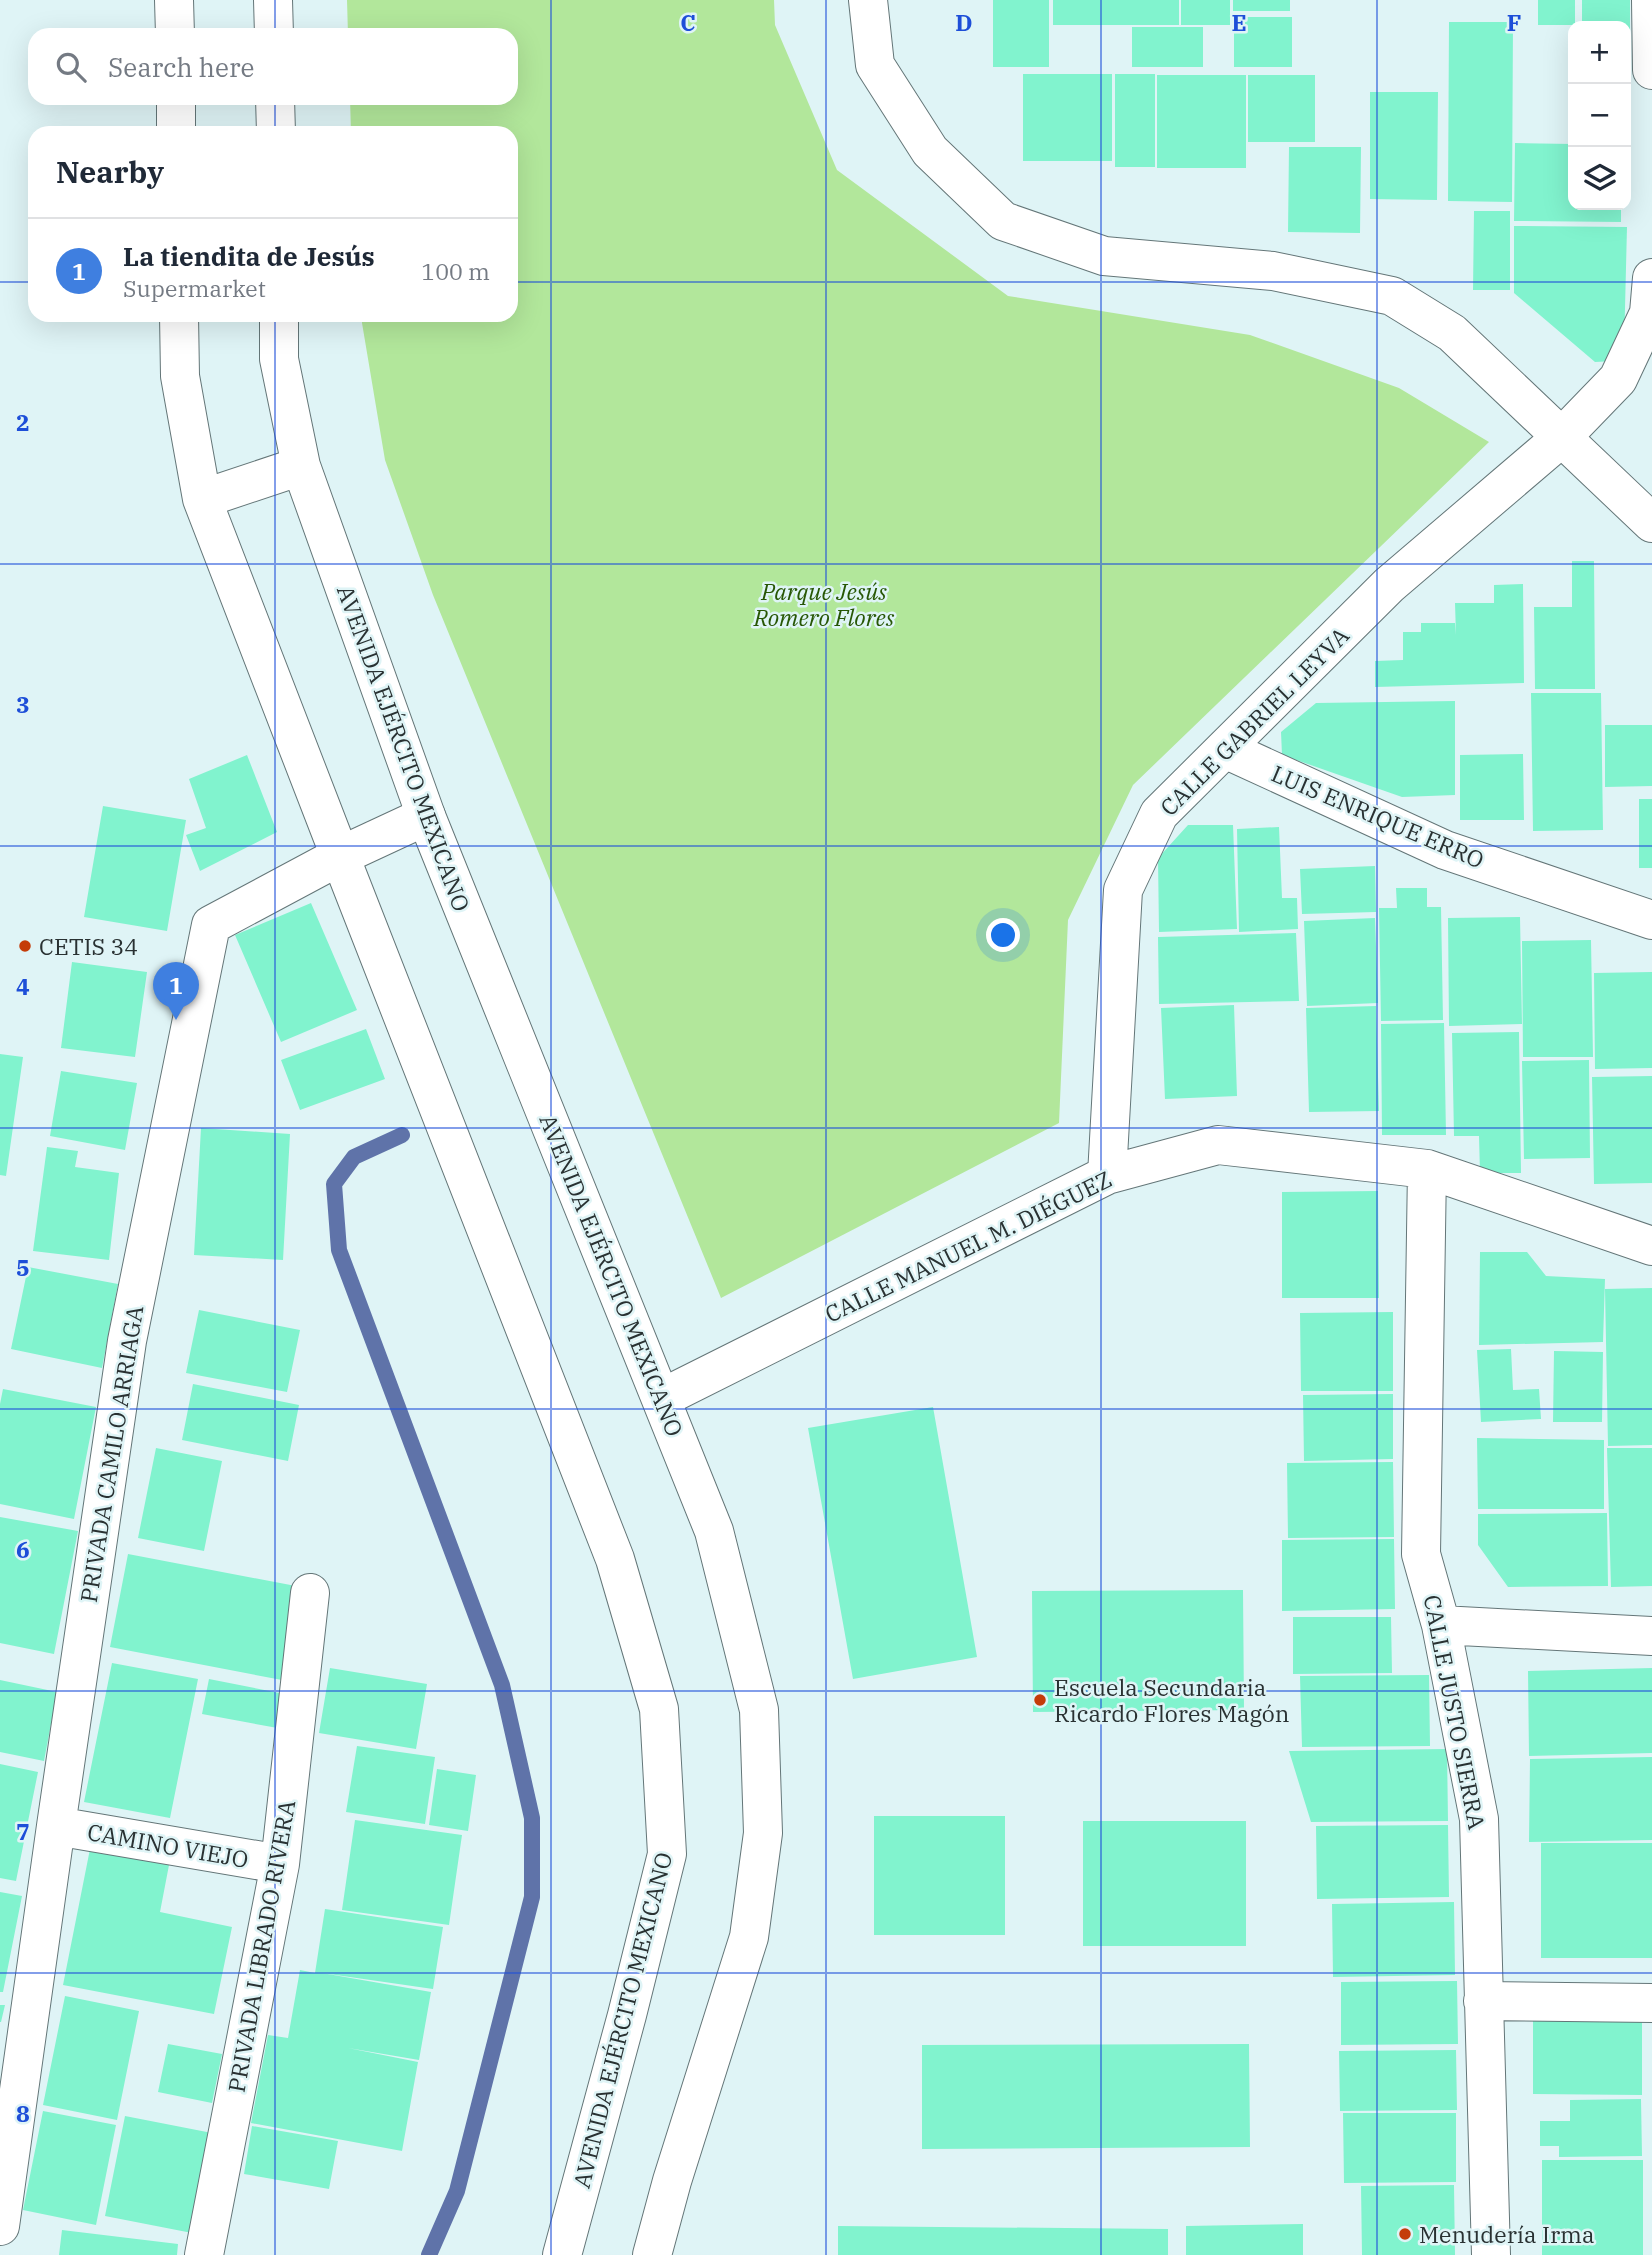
<!DOCTYPE html>
<html lang="en">
<head>
<meta charset="utf-8">
<style>
	body { margin:0; font-family:"IBM Plex Serif",serif; background:#f6f6f7; color:#1f2937 }
	.controls { position:absolute; right:21px; top:21px; display:grid; overflow:hidden; border-radius:14px; box-shadow:0 7px 28px #0002 }
	.controls button { width:63px; height:63px; display:grid; place-items:center; padding:0; border:0; border-bottom:2px solid #e0e1e3; background:#fff; color:#1f2937; font:35px sans-serif }
	.you { position:absolute; left:1004px; top:936px; width:24px; height:24px; margin:-18px; border:5px solid #fff; border-radius:50%; background:#1a73e8; box-shadow:0 0 0 10px #1a73e833 }
	.badge { display:grid; place-items:center; width:46px; height:46px; border-radius:50%; background:#b45309; color:#fff; font-size:23px; font-weight:700 }
	.pin { position:absolute; translate:-50% -58px; filter:drop-shadow(0 2px 4px #0008) }
	.pin::after { content:''; position:absolute; top:37px; width:24px; height:21px; background:inherit; clip-path:polygon(0 0,100% 0,50% 100%) }
	.list { margin:0; padding:0; list-style:none }
	h2 { display:flex; justify-content:space-between; align-items:center; height:91px; margin:0; padding:0 28px; font-size:30px }
	h2 small { font-size:23px; font-weight:400; color:#747a83 }
	.list li { display:grid; grid-template-columns:46px 1fr auto; gap:21px; align-items:center; box-sizing:border-box; height:105px; padding:0 28px; border-top:2px solid #e0e1e3 }
	.list b { display:block; font-size:26px; white-space:nowrap }
	.list p { margin:0; font-size:23px; white-space:nowrap; color:#747a83 }
	.list em { font-size:23px; font-style:normal; color:#747a83 }
	.icon { flex:none; width:38px; height:38px; fill:none; stroke:currentColor; stroke-width:2; stroke-linecap:round; stroke-linejoin:round }
	.map { position:relative; flex:none; width:1652px; height:2255px; overflow:hidden }
	.search { position:absolute; background:#fff; box-shadow:0 7px 28px #0002; left:28px; top:28px; width:490px; height:77px; display:flex; align-items:center; gap:18px; box-sizing:border-box; padding:0 24px; border-radius:21px; color:#747a83; font-size:26px }
	.panel { position:absolute; background:#fff; box-shadow:0 7px 28px #0002; left:28px; top:126px; width:490px; height:196px; border-radius:21px }
	.map>svg:first-child { display:block }
</style>
</head>
<body>
<div class="map">
<svg width="1652" height="2255" viewBox="0 0 1652 2255">
	<rect width="100%" height="100%" fill="#dff4f6"/>
	<path fill="#b2e79b" d="M 347,0 L 774,0 L 775,25 L 837,170 L 1008,296 L 1250,335 L 1399,388 L 1489,442 L 1133,785 L 1068,920 L 1059,1123 L 721,1298 L 433,595 L 385,460 L 362,323 L 362,315 L 511,315 L 511,133 L 351,133 L 350,98 L 511,98 L 511,35 L 348,35 Z"/>
	<g fill="none" stroke-linecap="round" stroke-linejoin="round">
		<path stroke="#5f73a9" stroke-width="16" d="M 402,1135 L 354,1157 L 334,1184 L 339,1250 L 502,1685 L 532,1818 L 532,1897 L 457,2191 L 429,2255"/>
	</g>
	<path fill="#81f3ce" d="M 993,0 L 1049,0 L 1049,67 L 993,67 Z
		M 1053,0 L 1179,0 L 1179,25 L 1053,25 Z
		M 1181,0 L 1230,0 L 1230,25 L 1181,25 Z
		M 1233,0 L 1290,0 L 1290,11 L 1233,11 Z
		M 1538,0 L 1575,0 L 1575,25 L 1538,25 Z
		M 1582,0 L 1630,0 L 1630,30 L 1626,30 L 1626,26 L 1582,26 Z
		M 1234,17 L 1292,17 L 1292,67 L 1234,67 Z
		M 1449,22 L 1513,22 L 1512,202 L 1448,201 Z
		M 1132,27 L 1203,27 L 1203,67 L 1132,67 Z
		M 1626,36 L 1628,36 L 1628,85 L 1626,85 Z
		M 1023,74 L 1112,74 L 1112,161 L 1023,161 Z
		M 1115,74 L 1155,74 L 1155,167 L 1115,167 Z
		M 1157,75 L 1246,75 L 1246,168 L 1157,168 Z
		M 1248,75 L 1315,75 L 1315,142 L 1248,142 Z
		M 1370,92 L 1438,92 L 1437,200 L 1370,199 Z
		M 1515,143 L 1573,144 L 1573,205 L 1621,205 L 1621,222 L 1514,221 Z
		M 1289,147 L 1361,147 L 1360,233 L 1288,232 Z
		M 1474,211 L 1510,211 L 1510,290 L 1473,290 Z
		M 1514,226 L 1627,227 L 1624,349 L 1615,361 L 1595,362 L 1514,293 Z
		M 1572,561 L 1594,561 L 1595,689 L 1535,689 L 1534,607 L 1572,607 Z
		M 1523,584 L 1524,683 L 1375,687 L 1375,661 L 1403,660 L 1403,632 L 1421,632 L 1421,623 L 1455,623 L 1456,635 L 1455,603 L 1494,603 L 1494,585 Z
		M 1531,693 L 1601,693 L 1603,830 L 1533,831 Z
		M 1455,701 L 1455,795 L 1402,797 L 1282,755 L 1281,732 L 1316,703 Z
		M 1605,725 L 1652,725 L 1652,786 L 1605,787 Z
		M 1523,754 L 1524,820 L 1460,820 L 1460,755 Z
		M 247,755 L 277,832 L 200,871 L 186,835 L 206,828 L 189,779 Z
		M 1639,799 L 1652,799 L 1652,868 L 1639,868 Z
		M 103,806 L 186,820 L 167,931 L 84,917 Z
		M 1188,825 L 1233,825 L 1237,929 L 1159,932 L 1158,858 Z
		M 1279,827 L 1282,898 L 1297,898 L 1298,929 L 1239,932 L 1237,829 Z
		M 1375,866 L 1376,912 L 1302,914 L 1300,869 Z
		M 1396,888 L 1427,888 L 1427,907 L 1441,907 L 1443,1020 L 1381,1021 L 1379,908 L 1397,908 Z
		M 311,903 L 357,1010 L 281,1042 L 235,935 Z
		M 1520,917 L 1522,1024 L 1449,1026 L 1448,918 Z
		M 1375,918 L 1378,1003 L 1307,1006 L 1304,921 Z
		M 1296,933 L 1299,1001 L 1159,1004 L 1158,937 Z
		M 1591,940 L 1593,1057 L 1523,1057 L 1522,941 Z
		M 72,962 L 147,972 L 135,1057 L 61,1048 Z
		M 1652,972 L 1652,1068 L 1595,1069 L 1594,973 Z
		M 1234,1005 L 1237,1096 L 1165,1099 L 1161,1008 Z
		M 1376,1006 L 1379,1111 L 1309,1112 L 1306,1008 Z
		M 1444,1023 L 1446,1135 L 1382,1135 L 1381,1024 Z
		M 366,1029 L 385,1079 L 300,1110 L 281,1060 Z
		M 1519,1032 L 1521,1173 L 1480,1173 L 1479,1136 L 1454,1136 L 1452,1033 Z
		M 0,1054 L 23,1057 L 6,1176 L 0,1175 Z
		M 1589,1060 L 1590,1158 L 1524,1159 L 1522,1061 Z
		M 61,1071 L 137,1083 L 125,1150 L 50,1136 Z
		M 1652,1076 L 1652,1183 L 1594,1184 L 1592,1077 Z
		M 201,1128 L 290,1134 L 283,1260 L 194,1255 Z
		M 47,1147 L 78,1151 L 75,1167 L 119,1173 L 109,1260 L 33,1251 Z
		M 1378,1191 L 1379,1298 L 1282,1298 L 1282,1192 Z
		M 1480,1252 L 1527,1252 L 1546,1276 L 1605,1279 L 1603,1342 L 1479,1345 Z
		M 28,1267 L 118,1284 L 102,1368 L 11,1349 Z
		M 1652,1288 L 1652,1445 L 1608,1446 L 1605,1289 Z
		M 199,1310 L 300,1330 L 287,1392 L 186,1373 Z
		M 1393,1312 L 1393,1391 L 1301,1391 L 1300,1313 Z
		M 1511,1349 L 1513,1390 L 1539,1389 L 1541,1419 L 1481,1422 L 1477,1350 Z
		M 1554,1351 L 1603,1352 L 1602,1422 L 1553,1422 Z
		M 193,1384 L 299,1405 L 288,1461 L 182,1440 Z
		M 3,1389 L 96,1407 L 74,1519 L 0,1504 L 0,1404 Z
		M 1393,1394 L 1393,1459 L 1304,1461 L 1303,1395 Z
		M 933,1407 L 977,1657 L 853,1679 L 808,1428 Z
		M 1477,1438 L 1604,1440 L 1604,1509 L 1478,1509 Z
		M 156,1448 L 222,1461 L 204,1551 L 138,1538 Z
		M 1607,1448 L 1652,1448 L 1652,1586 L 1611,1587 Z
		M 1393,1462 L 1394,1537 L 1288,1538 L 1287,1463 Z
		M 1607,1513 L 1608,1586 L 1508,1587 L 1478,1545 L 1478,1514 Z
		M 0,1517 L 78,1531 L 54,1654 L 0,1643 Z
		M 1394,1539 L 1395,1609 L 1282,1611 L 1282,1540 Z
		M 128,1554 L 301,1587 L 282,1680 L 110,1647 Z
		M 1243,1590 L 1244,1710 L 1033,1712 L 1032,1591 Z
		M 1293,1617 L 1391,1617 L 1392,1673 L 1293,1674 Z
		M 112,1663 L 198,1679 L 170,1818 L 84,1802 Z
		M 330,1668 L 427,1684 L 416,1749 L 319,1733 Z
		M 1652,1668 L 1652,1753 L 1529,1756 L 1528,1671 Z
		M 1429,1675 L 1430,1746 L 1302,1747 L 1300,1676 Z
		M 209,1679 L 290,1695 L 283,1729 L 202,1714 Z
		M 0,1680 L 57,1692 L 44,1761 L 0,1752 Z
		M 357,1746 L 435,1757 L 425,1824 L 346,1812 Z
		M 1447,1749 L 1448,1821 L 1311,1822 L 1289,1751 Z
		M 1652,1757 L 1652,1840 L 1529,1842 L 1530,1759 Z
		M 0,1764 L 38,1772 L 16,1881 L 0,1878 Z
		M 437,1769 L 476,1775 L 468,1831 L 429,1825 Z
		M 874,1816 L 1005,1816 L 1005,1935 L 874,1935 Z
		M 355,1820 L 462,1835 L 449,1925 L 342,1910 Z
		M 1083,1821 L 1246,1821 L 1246,1946 L 1083,1946 Z
		M 1448,1825 L 1449,1897 L 1317,1899 L 1316,1826 Z
		M 1541,1843 L 1652,1843 L 1652,1958 L 1541,1958 Z
		M 90,1849 L 169,1865 L 160,1912 L 232,1927 L 214,2014 L 63,1985 Z
		M 0,1892 L 22,1896 L 3,1992 L 0,1992 Z
		M 1454,1902 L 1455,1975 L 1333,1977 L 1332,1904 Z
		M 325,1909 L 443,1927 L 433,1989 L 322,1973 L 431,1992 L 419,2060 L 348,2048 L 418,2062 L 402,2151 L 251,2123 L 268,2035 L 288,2038 L 300,1970 L 315,1973 Z
		M 1457,1981 L 1458,2044 L 1341,2045 L 1341,1982 Z
		M 65,1996 L 139,2011 L 117,2120 L 43,2105 Z
		M 0,2005 L 5,2005 L 1,2022 L 0,2022 Z
		M 1533,2020 L 1642,2020 L 1642,2095 L 1533,2094 Z
		M 168,2044 L 222,2054 L 212,2103 L 158,2092 Z
		M 1249,2044 L 1250,2147 L 922,2149 L 922,2045 Z
		M 1456,2050 L 1457,2110 L 1340,2111 L 1339,2051 Z
		M 1641,2099 L 1642,2156 L 1559,2157 L 1559,2146 L 1540,2146 L 1540,2121 L 1570,2121 L 1570,2100 Z
		M 43,2111 L 116,2125 L 96,2225 L 23,2210 Z
		M 1343,2113 L 1456,2113 L 1456,2182 L 1344,2183 Z
		M 125,2116 L 212,2133 L 192,2233 L 105,2216 Z
		M 252,2126 L 338,2141 L 329,2189 L 244,2174 Z
		M 1542,2160 L 1643,2160 L 1643,2255 L 1542,2255 Z
		M 1454,2185 L 1455,2255 L 1362,2255 L 1361,2186 Z
		M 1303,2224 L 1303,2255 L 1186,2255 L 1186,2226 Z
		M 838,2226 L 1168,2229 L 1168,2255 L 838,2255 Z
		M 62,2230 L 178,2244 L 177,2255 L 59,2255 Z"/>
	<g fill="none" stroke-linecap="round" stroke-linejoin="round">
		<defs>
			<path id="minor" d="M 1651,0 L 1652,70
				M 1225,749 L 1445,850 L 1652,920
				M 1427,1169 L 1421,1554 L 1441,1625 L 1479,1819 L 1491,2255
				M 1107,1175 L 1123,890 L 1159,814 L 1389,585 L 1561,438 L 1618,379 L 1649,313 L 1652,278
				M 662,1398 L 1107,1175 L 1218,1145 L 1427,1169 L 1652,1246
				M 1441,1625 L 1652,1636
				M 56,1826 L 280,1864
				M 1483,2001 L 1652,2003
				M 0,2226 L 56,1826 L 127,1341 L 211,925 L 340,856 L 426,816
				M 204,2255 L 280,1864 L 310,1593"/>
			<path id="tertiary" d="M 174,0 L 175,35
				M 273,0 L 274,35
				M 868,0 L 875,65 L 930,151 L 1003,221 L 1104,256 L 1273,271 L 1392,296 L 1452,333 L 1652,523
				M 176,98 L 176,133
				M 275,98 L 276,133
				M 179,315 L 180,376 L 202,499 L 340,856 L 615,1559 L 659,1709 L 667,1854 L 627,2015 L 562,2255
				M 279,315 L 279,359 L 301,466 L 426,816 L 714,1531 L 759,1710 L 763,1833 L 749,1937 L 672,2181 L 652,2255
				M 202,499 L 301,466"/>
		</defs>
		<use href="#minor" stroke="#647678" stroke-width="40"/>
		<use href="#tertiary" stroke="#647678" stroke-width="40"/>
		<use href="#minor" stroke="#fff" stroke-width="38"/>
		<use href="#tertiary" stroke="#fff" stroke-width="38"/>
	</g>
	<path fill="none" stroke="#1d4ed8" stroke-width="2" stroke-opacity="0.55" d="M 275,0 L 275,35M 551,0 L 551,2255M 826,0 L 826,2255M 1101,0 L 1101,2255M 1377,0 L 1377,2255M 275,98 L 275,133M 0,282 L 35,282M 511,282 L 1652,282M 275,315 L 275,2255M 0,564 L 1652,564M 0,846 L 1652,846M 0,1128 L 1652,1128M 0,1409 L 1652,1409M 0,1691 L 1652,1691M 0,1973 L 1652,1973"/>
	<g fill="#c43c09" stroke="#dff4f6" stroke-width="2.5">
		<circle cx="25" cy="946" r="7"/>
		<circle cx="1040" cy="1700" r="7"/>
		<circle cx="1405" cy="2234" r="7"/>
	</g>
	<g text-anchor="middle" dominant-baseline="central" stroke-width="5" stroke-linejoin="round" paint-order="stroke">
		<g font-size="23" font-style="italic" fill="#275705" stroke="#dff4f6">
			<text x="824" y="591">Parque Jesús<tspan x="824" dy="26">Romero Flores</tspan></text>
		</g>
		<g font-size="23" fill="#293132" stroke="#dff4f6">
			<text transform="translate(1254 721) rotate(-45)">CALLE GABRIEL LEYVA</text>
			<text transform="translate(404 748) rotate(70)">AVENIDA EJÉRCITO MEXICANO</text>
			<text transform="translate(1378 816) rotate(23)">LUIS ENRIQUE ERRO</text>
			<text transform="translate(968 1246) rotate(-26)">CALLE MANUEL M. DIÉGUEZ</text>
			<text transform="translate(612 1275) rotate(68)">AVENIDA EJÉRCITO MEXICANO</text>
			<text transform="translate(111 1454) rotate(-81)">PRIVADA CAMILO ARRIAGA</text>
			<text transform="translate(1455 1712) rotate(79)">CALLE JUSTO SIERRA</text>
			<text transform="translate(168 1845) rotate(10)">CAMINO VIEJO</text>
			<text transform="translate(261 1946) rotate(-80)">PRIVADA LIBRADO RIVERA</text>
			<text transform="translate(622 2020) rotate(-76)">AVENIDA EJÉRCITO MEXICANO</text>
		</g>
		<g font-size="23" fill="#293132" stroke="#dff4f6" text-anchor="start">
			<text x="39" y="946">CETIS 34</text>
			<text x="1054" y="1687">Escuela Secundaria<tspan x="1054" dy="26">Ricardo Flores Magón</tspan></text>
			<text x="1419" y="2234">Menudería Irma</text>
		</g>
	</g>
	<g font-size="23" text-anchor="middle" font-weight="bold" fill="#1d4ed8" stroke="#dff4f6" stroke-width="5" stroke-linejoin="round" paint-order="stroke">
		<text x="688" y="31">C</text>
		<text x="964" y="31">D</text>
		<text x="1239" y="31">E</text>
		<text x="1514" y="31">F</text>
		<text x="23" y="431">2</text>
		<text x="23" y="713">3</text>
		<text x="23" y="995">4</text>
		<text x="23" y="1276">5</text>
		<text x="23" y="1558">6</text>
		<text x="23" y="1840">7</text>
		<text x="23" y="2122">8</text>
	</g>
</svg>
<div class="controls">
<button>+</button>
<button>−</button>
<button><svg class="icon" aria-label="layers" viewBox="0 0 24 24"><path d="M12 4l9 5-9 5-9-5zM3 14l9 5 9-5"/></svg></button>
</div>
<div class="you"></div>
<div class="pin badge" style="left:176px;top:1020px;background:#3f7fe0">1</div>
<div class="search"><svg class="icon" aria-label="search" viewBox="0 0 24 24"><circle cx="10" cy="10" r="6"/><path d="M15 15l6 6"/></svg>Search here</div>
<section class="panel">
<h2>Nearby<small></small></h2>
<ul class="list">
<li><span class="badge" style="background:#3f7fe0">1</span><div><b>La tiendita de Jesús</b><p>Supermarket</p></div><em>100 m</em></li>
</ul>
</section>
</div>
</body>
</html>
